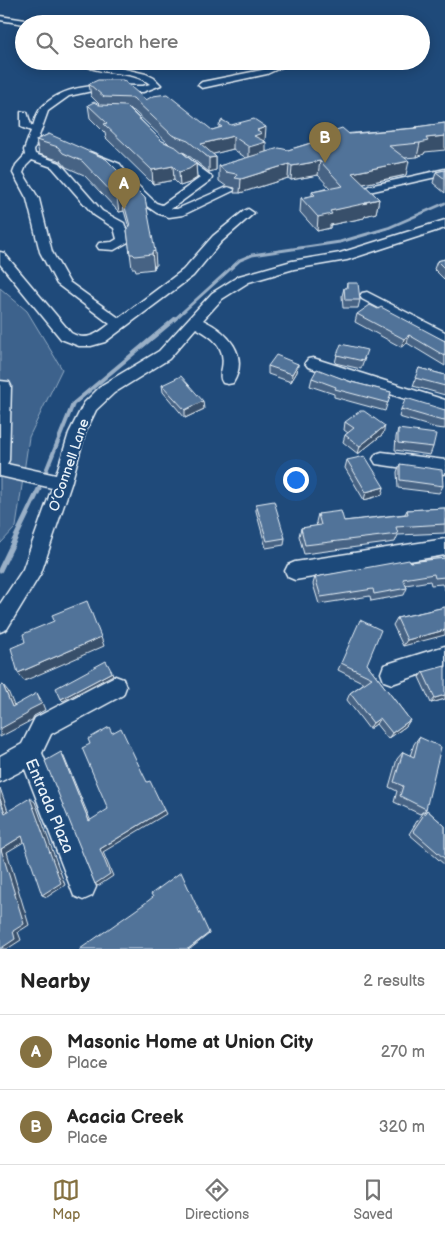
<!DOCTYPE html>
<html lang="en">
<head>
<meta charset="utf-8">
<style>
	body { margin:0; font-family:"Balsamiq Sans",sans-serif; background:#f2f2f2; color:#222 }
	.you { position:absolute; left:295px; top:479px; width:18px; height:18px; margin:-12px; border:4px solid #fff; border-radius:50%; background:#1a73e8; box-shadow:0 0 0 8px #1a73e833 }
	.badge { display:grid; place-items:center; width:32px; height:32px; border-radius:50%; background:#857141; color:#fff; font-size:16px; font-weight:700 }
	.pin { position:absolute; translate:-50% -41px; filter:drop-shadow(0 1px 2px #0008) }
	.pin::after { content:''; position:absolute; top:26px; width:18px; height:15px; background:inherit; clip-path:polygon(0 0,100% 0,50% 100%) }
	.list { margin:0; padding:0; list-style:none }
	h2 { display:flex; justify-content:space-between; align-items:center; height:65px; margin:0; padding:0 20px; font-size:21px }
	h2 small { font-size:16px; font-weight:400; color:#767676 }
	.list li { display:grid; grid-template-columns:32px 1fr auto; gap:15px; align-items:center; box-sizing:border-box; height:75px; padding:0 20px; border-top:1px solid #e0e0e0 }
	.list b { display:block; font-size:19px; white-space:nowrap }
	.list p { margin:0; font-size:16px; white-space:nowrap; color:#767676 }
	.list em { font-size:16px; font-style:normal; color:#767676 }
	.icon { flex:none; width:28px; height:28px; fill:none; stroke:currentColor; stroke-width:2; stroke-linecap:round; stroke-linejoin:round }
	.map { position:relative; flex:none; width:445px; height:949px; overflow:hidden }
	.search { position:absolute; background:#fff; box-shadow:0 2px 12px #0003; left:15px; right:15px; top:15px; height:55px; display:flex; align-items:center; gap:12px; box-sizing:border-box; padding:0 18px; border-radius:28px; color:#767676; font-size:19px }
	.sheet { height:215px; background:#fff }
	nav { display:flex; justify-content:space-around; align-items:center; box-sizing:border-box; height:70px; border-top:1px solid #e0e0e0; background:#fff; font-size:14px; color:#767676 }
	nav a { display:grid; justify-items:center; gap:2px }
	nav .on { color:#857141 }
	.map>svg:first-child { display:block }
</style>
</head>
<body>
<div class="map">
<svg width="445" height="949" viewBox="0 0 445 949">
	<rect width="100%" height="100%" fill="#1f4a7a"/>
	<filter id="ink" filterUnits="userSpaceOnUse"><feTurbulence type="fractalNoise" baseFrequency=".02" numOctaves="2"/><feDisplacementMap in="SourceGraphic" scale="10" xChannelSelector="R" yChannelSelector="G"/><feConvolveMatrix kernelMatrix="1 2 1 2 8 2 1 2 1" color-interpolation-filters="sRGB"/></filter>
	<g filter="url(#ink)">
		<path fill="#3c628c" stroke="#92aac2" d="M 0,288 L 27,311 L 62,369 L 29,437 L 16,527 L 0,544 Z"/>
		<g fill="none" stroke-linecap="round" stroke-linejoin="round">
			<path stroke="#9ab0c7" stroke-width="3" d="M 175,319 L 240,260 L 252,255 L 340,242 L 388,228 L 445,203"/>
			<path stroke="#9ab0c7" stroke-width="4" d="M 46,471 L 73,404 L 176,318"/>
			<path stroke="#9ab0c7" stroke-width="5" d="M 0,570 L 39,489"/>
			<defs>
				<path id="minor" d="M 0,16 L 38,22 L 70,20 L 86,24 L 24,24 L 0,20 Z
					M 79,61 L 90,61 L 146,74 L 154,78 L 161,85 L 143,92 L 92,91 L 69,96 L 48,111 L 34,150 L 35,154 L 60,163 L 102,211 L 124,223 L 130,241 L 114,250 L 99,249 L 97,246 L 99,243 L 112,242 L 117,239 L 114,228 L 94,215 L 52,167 L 32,160 L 26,166 L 23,173 L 39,199 L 52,252 L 69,282 L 119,318 L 183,270 L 213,236 L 244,211 L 248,209 L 254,213 L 221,242 L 193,276 L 105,342 L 91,346 L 79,346 L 61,339 L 0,264 L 0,252 L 4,253 L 71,333 C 87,342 97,334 110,324 L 57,284 L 40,252 L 27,199 L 13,173 L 16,165 L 25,155 L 24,150 L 31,131 L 21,127 L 21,112 L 27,112 L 31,125 L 33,126 C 35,120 37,112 41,108 C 67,80 108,86 143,86 L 150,84 C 130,68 99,78 79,61 Z
					M 283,61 L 295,61 L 267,74 L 202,88 L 198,85 L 202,82 L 262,70 Z
					M 329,61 L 354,61 L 360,64 C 353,69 336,66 329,61 Z
					M 90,152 L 120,164 L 130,178 L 156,203 L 162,205 L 200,178 L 175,159 L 174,157 L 175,155 L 183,155 L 211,176 L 212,178 L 211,180 L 171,209 L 177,209 L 225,188 L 229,187 L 235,190 L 183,215 L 169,217 L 157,213 L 148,207 L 122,182 L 112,168 L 86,157 L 85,155 L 86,153 Z
					M 445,169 L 445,175 L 369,192 L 363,189 L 369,186 Z
					M 445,220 L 445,228 L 347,260 L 294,269 L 249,282 L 222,299 L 203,320 C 227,331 250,355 233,383 L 228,384 L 223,383 C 219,378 221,373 222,368 C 226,347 213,337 196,328 L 169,359 L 114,393 L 96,410 L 85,433 L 71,484 L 41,573 L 7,629 L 0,632 L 0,604 L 23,569 L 52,488 L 0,476 L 0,381 L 9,382 L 11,386 L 9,460 L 7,464 L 56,475 L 69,433 L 84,403 L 102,385 L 159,351 L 212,293 L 239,276 L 292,261 L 340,253 Z
					M 367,292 L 445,332 L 445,343 L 362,299 L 360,296 L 362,293 Z
					M 313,358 L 445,400 L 445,412 L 308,367 L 305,363 L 308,359 Z
					M 382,452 L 445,460 L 445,474 L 376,464 L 373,459 L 376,454 Z
					M 445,539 L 445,555 L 295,580 L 288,577 L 285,571 L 288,565 L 295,562 Z
					M 445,646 L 445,666 L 392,684 L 384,681 L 381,673 L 384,665 Z
					M 115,676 L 123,679 L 126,687 L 123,695 L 51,734 L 42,753 L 96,887 L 92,896 L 83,900 L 74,896 L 25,769 L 0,782 L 0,756 L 22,744 L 35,718 Z"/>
			</defs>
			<use href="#minor" stroke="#e8f1f8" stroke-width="3"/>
			<use href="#minor" fill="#1f4a7a" fill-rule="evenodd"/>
		</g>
		<path fill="#466384" stroke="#e8f1f8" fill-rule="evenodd" d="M 89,84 L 146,100 L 212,130 L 219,128 L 219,125 L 265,140 L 264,141 L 266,152 L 288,150 L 317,141 L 318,136 L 415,128 L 416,127 L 445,123 L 425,152 L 424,154 L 417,157 L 405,158 L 406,175 L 363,184 L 379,199 L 376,213 L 365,216 L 364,218 L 330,225 L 330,228 L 317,231 L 300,212 L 301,198 L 312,196 L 312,192 L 330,188 L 318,175 L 291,180 L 288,178 L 240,193 L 234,193 L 235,188 L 226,186 L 219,181 L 219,166 L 246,158 L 233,149 L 213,154 L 216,157 L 216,170 L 209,172 L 188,155 L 183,152 L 196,164 L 197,178 L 189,183 L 180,186 L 174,180 L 153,184 L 106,138 L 105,133 L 90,118 L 88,105 L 100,105 L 91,96 ZM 131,110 L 134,111 L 169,144 L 162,141 Z
			M 49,134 L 145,198 L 156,266 L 154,266 L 154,269 L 136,271 L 135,268 L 132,268 L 127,230 L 129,228 L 124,211 L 119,212 L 84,175 L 66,167 L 61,161 L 39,154 L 36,140 Z
			M 445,170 L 445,193 L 433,183 L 436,172 Z
			M 445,259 L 445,280 L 434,269 L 437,261 Z
			M 347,283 L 360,300 L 358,308 L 343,308 L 342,296 L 344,288 L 346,288 Z
			M 378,309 L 445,341 L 445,366 L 407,343 L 401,347 L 355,322 L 357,314 Z
			M 337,355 L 365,358 L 361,369 L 335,363 Z
			M 298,364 L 297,372 L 291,382 L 268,374 L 268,366 Z
			M 419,368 L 445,375 L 445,395 L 413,386 Z
			M 312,378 L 351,382 L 391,392 L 385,411 L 334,397 L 334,394 L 310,386 Z
			M 162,385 L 204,409 L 185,418 L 163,392 Z
			M 401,409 L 445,410 L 445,429 L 436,428 L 399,417 Z
			M 345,422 L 383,434 L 358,454 L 343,442 L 345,435 L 348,433 L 344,430 Z
			M 398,429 L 433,447 L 430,455 L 395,450 L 396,437 Z
			M 347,460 L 384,487 L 382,495 L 364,500 L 345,468 Z
			M 400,464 L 443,486 L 439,493 L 398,488 L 397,472 Z
			M 256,504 L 285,538 L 284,545 L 266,548 L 256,511 Z
			M 445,508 L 445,533 L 398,535 L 395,542 L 304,554 L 299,536 L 301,528 L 317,526 L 316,522 L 318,514 L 344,521 L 405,514 L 407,510 Z
			M 445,558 L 445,590 L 442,584 L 431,585 L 430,581 L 406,585 L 407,588 L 404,595 L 371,601 L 370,596 L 319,604 L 313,584 L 315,577 L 410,562 Z
			M 445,607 L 403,646 L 393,625 L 397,618 Z
			M 341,663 L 367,664 L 410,720 L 406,726 L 388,739 L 376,724 L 369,729 L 347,700 L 350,693 L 364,683 L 338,670 Z
			M 423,672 L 445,699 L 431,703 L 419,677 Z
			M 419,737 L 426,809 L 420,814 L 394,802 L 397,791 L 389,787 L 397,759 L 403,752 L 410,756 L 414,744 Z
			M 427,810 L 445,826 L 445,865 L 409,834 L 422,813 Z"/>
		<path fill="#39506b" stroke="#e8f1f8" d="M 266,127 L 265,140 L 262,141 L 266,142 L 266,155 L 249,160 L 249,147 L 254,136 L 257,130 Z
			M 233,136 L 233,149 L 206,156 L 201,144 Z
			M 445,136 L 445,150 L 425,152 L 424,154 L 417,157 L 420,143 L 426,138 Z
			M 216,157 L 216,170 L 209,172 L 209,158 Z
			M 320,161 L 318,175 L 291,180 L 292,166 Z
			M 409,161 L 406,175 L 349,187 L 352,173 Z
			M 196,164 L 197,178 L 189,183 L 180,186 L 179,172 Z
			M 289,164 L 288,178 L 240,193 L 241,179 Z
			M 173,166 L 174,180 L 153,184 L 152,170 Z
			M 122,196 L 124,211 L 119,212 L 117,198 Z
			M 379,199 L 376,213 L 365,216 L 364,218 L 330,225 L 330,228 L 317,231 L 318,217 L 330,211 Z
			M 155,251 L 156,266 L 154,266 L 154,269 L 152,252 Z
			M 409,335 L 407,343 L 401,347 L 404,339 Z
			M 298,364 L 297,372 L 291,382 L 292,374 Z
			M 203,401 L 204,409 L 185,418 L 185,410 Z
			M 385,426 L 383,434 L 358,454 L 360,446 Z
			M 384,487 L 382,495 L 364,500 L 366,492 Z
			M 445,630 L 445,635 L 403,646 L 407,640 Z
			M 101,637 L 104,646 L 24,681 L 18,673 Z
			M 112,672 L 113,675 L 63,701 L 61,699 Z
			M 3,685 L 8,691 L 17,713 L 12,707 Z
			M 37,693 L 41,700 L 45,710 L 34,716 L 32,720 L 0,737 L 0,729 Z
			M 445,695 L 445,699 L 431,703 L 435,698 Z
			M 380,718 L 376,724 L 369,729 L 373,723 Z
			M 410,720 L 406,726 L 388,739 L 392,733 Z
			M 61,752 L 64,757 L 92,824 L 89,821 Z
			M 0,788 L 10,817 L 5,813 L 0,799 Z
			M 30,798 L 35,802 L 65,885 L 47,897 L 42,895 Z
			M 164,810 L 166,814 L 103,852 L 113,876 L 98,886 L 95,884 L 100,849 Z
			M 22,836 L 27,840 L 7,852 L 29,925 L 18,932 L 21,940 L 7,949 L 0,949 L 13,931 L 1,849 Z
			M 209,933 L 209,934 L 190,949 L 188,949 Z"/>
		<path fill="#517399" stroke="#e8f1f8" d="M 98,80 L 123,80 L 146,100 L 153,96 L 167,94 L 212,130 L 222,127 L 219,125 L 222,120 L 231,125 L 254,119 L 266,127 L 257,130 L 262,133 L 254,136 L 266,142 L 249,147 L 233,136 L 201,144 L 216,157 L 209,158 L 188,141 L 172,135 L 133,98 L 104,97 L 89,84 Z
			M 94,102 L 99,105 L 126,106 L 162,141 L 177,148 L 196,164 L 189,169 L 179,172 L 173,166 L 152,170 L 104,124 L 107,123 L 88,105 Z
			M 445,123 L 445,136 L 426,138 L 428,141 L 420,143 L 389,146 L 409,161 L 352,173 L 379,199 L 365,202 L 367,203 L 330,211 L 332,214 L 318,217 L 301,198 L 315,195 L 312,192 L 343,186 L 320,161 L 292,166 L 289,164 L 241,179 L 235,178 L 237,176 L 236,174 L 226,172 L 219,166 L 279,148 L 288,150 L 321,140 L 318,136 L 342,128 L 349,134 L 417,128 L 416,127 Z
			M 49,134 L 106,159 L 145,198 L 155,251 L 152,252 L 152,254 L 135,256 L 133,254 L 130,254 L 127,230 L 130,226 L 122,196 L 117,198 L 82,161 L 63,153 L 58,147 L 36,140 Z
			M 445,170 L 445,179 L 436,172 Z
			M 445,259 L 445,269 L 437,261 Z
			M 347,283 L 358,283 L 360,300 L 345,300 L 344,288 L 347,288 Z
			M 370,305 L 378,309 L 381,307 L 445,341 L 445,356 L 409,335 L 404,339 L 357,314 Z
			M 341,344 L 367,350 L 363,361 L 337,355 Z
			M 276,355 L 298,364 L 292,374 L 268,366 Z
			M 419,368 L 445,375 L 445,386 L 415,378 Z
			M 317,369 L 351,382 L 391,392 L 388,403 L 335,389 L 336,387 L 312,378 Z
			M 181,376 L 203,401 L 185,410 L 162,385 Z
			M 406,398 L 445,410 L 445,421 L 439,420 L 401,409 Z
			M 360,411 L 364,411 L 385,426 L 360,446 L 345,435 L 354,428 L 345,422 Z
			M 398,429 L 436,434 L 433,447 L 398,443 Z
			M 365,456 L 384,487 L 366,492 L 347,460 Z
			M 400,464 L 442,470 L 443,486 L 400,480 Z
			M 274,501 L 285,538 L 267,541 L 256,504 Z
			M 445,508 L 445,524 L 396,527 L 398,534 L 305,545 L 301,528 L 321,525 L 318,514 L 341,511 L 344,521 L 408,514 L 407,510 Z
			M 445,558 L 445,577 L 435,578 L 434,574 L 403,579 L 407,588 L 374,594 L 373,589 L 321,597 L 315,577 L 409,560 L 410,562 Z
			M 87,601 L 101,637 L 18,673 L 11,648 L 25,642 L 23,634 L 54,621 L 52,615 Z
			M 445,607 L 445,630 L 407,640 L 397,618 Z
			M 360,620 L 381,630 L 367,664 L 410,720 L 392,733 L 380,718 L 373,723 L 350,693 L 372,678 L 341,663 Z
			M 106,661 L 112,672 L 61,699 L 56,688 Z
			M 445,666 L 445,695 L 435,698 L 423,672 Z
			M 3,685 L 12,707 L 37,693 L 41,704 L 29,710 L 27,714 L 0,729 L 0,686 Z
			M 109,727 L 112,733 L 121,728 L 143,774 L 147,782 L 150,781 L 164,810 L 100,849 L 110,874 L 95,884 L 45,761 L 61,752 L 89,821 L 108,809 L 82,748 L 90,744 L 88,739 Z
			M 419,737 L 441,747 L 426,809 L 400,796 L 403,786 L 394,782 L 403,752 L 414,757 Z
			M 30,798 L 61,883 L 42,895 L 22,836 L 1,849 L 24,924 L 13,931 L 15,939 L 0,949 L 0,799 L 5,813 Z
			M 427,810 L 445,826 L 445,859 L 413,831 Z
			M 181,872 L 209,933 L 188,949 L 179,949 L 178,948 L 177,949 L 80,949 L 144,904 L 153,897 L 151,894 Z"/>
	</g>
	<g text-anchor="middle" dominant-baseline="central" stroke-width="4" stroke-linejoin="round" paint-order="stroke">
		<g font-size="14" fill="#e8f1f8" stroke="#1f4a7a">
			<text transform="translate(69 465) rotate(-71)">O’Connell Lane</text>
		</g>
		<g font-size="16" fill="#e8f1f8" stroke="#1f4a7a">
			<text transform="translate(49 806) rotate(67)">Entrada Plaza</text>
		</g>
	</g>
</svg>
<div class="you"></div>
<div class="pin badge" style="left:124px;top:209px">A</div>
<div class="pin badge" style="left:325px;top:163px">B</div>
<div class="search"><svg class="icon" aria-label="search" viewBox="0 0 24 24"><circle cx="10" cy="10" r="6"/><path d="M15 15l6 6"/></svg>Search here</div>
</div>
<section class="sheet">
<h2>Nearby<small>2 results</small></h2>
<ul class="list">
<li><span class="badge">A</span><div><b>Masonic Home at Union City</b><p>Place</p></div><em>270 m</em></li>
<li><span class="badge">B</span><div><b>Acacia Creek</b><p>Place</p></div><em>320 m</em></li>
</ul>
</section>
<nav>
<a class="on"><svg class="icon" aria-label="map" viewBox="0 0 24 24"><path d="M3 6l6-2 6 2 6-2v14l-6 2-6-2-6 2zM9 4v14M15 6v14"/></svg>Map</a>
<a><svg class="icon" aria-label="directions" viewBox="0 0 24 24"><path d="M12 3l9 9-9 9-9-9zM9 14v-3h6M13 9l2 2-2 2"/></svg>Directions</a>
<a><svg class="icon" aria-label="saved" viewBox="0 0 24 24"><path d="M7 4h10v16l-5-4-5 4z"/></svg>Saved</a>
</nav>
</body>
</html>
